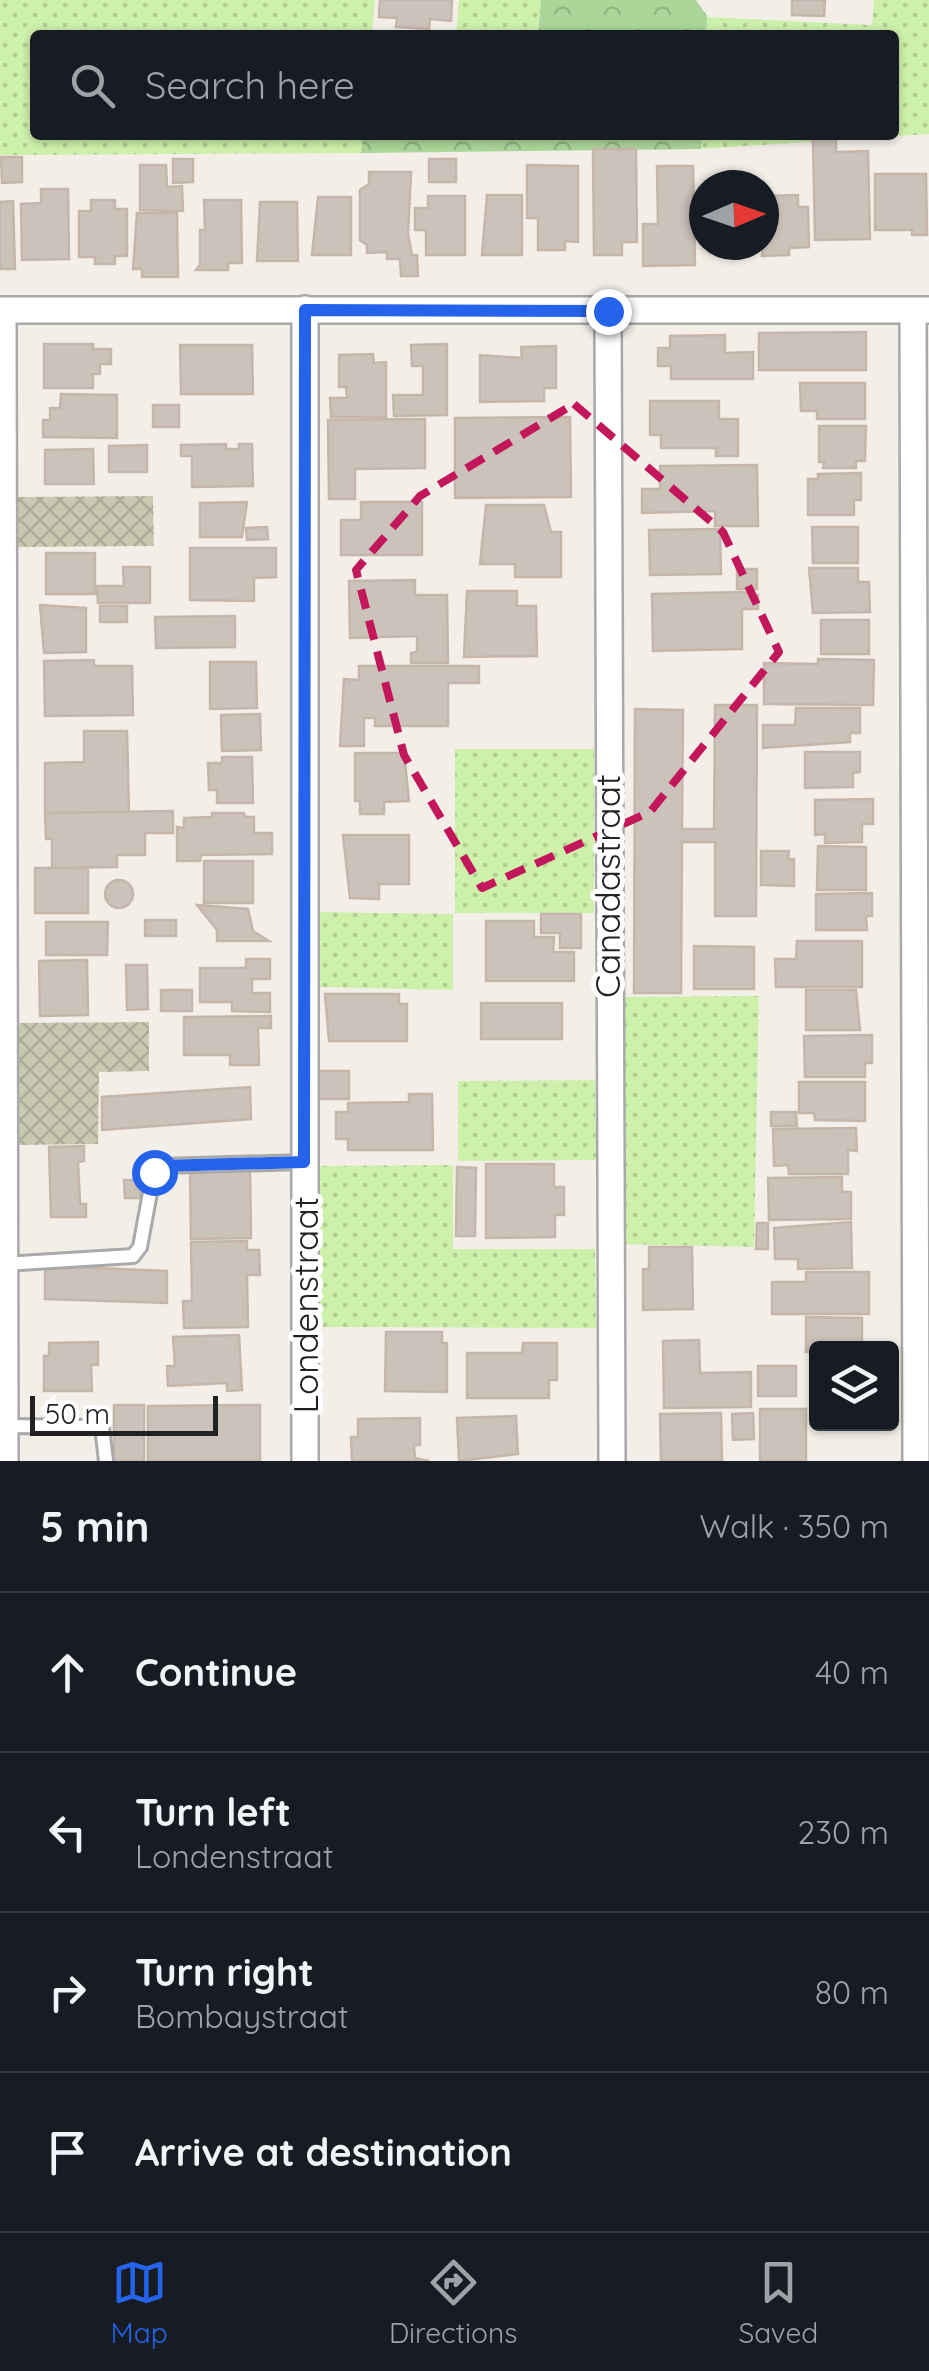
<!DOCTYPE html>
<html lang="en">
<head>
<meta charset="utf-8">
<style>
	body { margin:0; font-family:Quicksand,sans-serif; background:#20242c; color:#f1f3f6 }
	.controls { position:absolute; right:30px; bottom:30px; display:grid; overflow:hidden; border-radius:10px; box-shadow:0 2px 8px #0004 }
	.controls button { width:90px; height:90px; display:grid; place-items:center; padding:0; border:0; border-bottom:2px solid #363941; background:#171b24; color:#f1f3f6; font:50px sans-serif }
	.compass { position:absolute; left:689px; top:170px; width:90px; height:90px; border-radius:50%; background:#171b24; box-shadow:0 2px 8px #0004; rotate:88deg }
	.scale { position:absolute; left:30px; bottom:25px; width:188px; box-sizing:border-box; padding-left:10px; border:5px solid #222; border-top:0; font-size:28px; line-height:35px; white-space:nowrap; color:#222; -webkit-text-stroke:8px #fff; paint-order:stroke }
	.stop { position:absolute; width:30px; height:30px; margin:-22px; border:8px solid #2563eb; border-radius:50%; background:#fff }
	.stop.end { background:#2563eb; border-color:#fff; box-shadow:0 2px 10px #0008 }
	.list { margin:0; padding:0; list-style:none }
	h2 { display:flex; justify-content:space-between; align-items:center; height:130px; margin:0; padding:0 40px; font-size:42px }
	h2 small { font-size:32px; font-weight:400; color:#9ea1a6 }
	.list li { display:grid; grid-template-columns:65px 1fr auto; gap:30px; align-items:center; box-sizing:border-box; height:160px; padding:0 40px; border-top:2px solid #363941 }
	.list b { display:block; font-size:38px; white-space:nowrap }
	.list p { margin:0; font-size:32px; white-space:nowrap; color:#9ea1a6 }
	.list em { font-size:32px; font-style:normal; color:#9ea1a6 }
	.icon { flex:none; width:55px; height:55px; fill:none; stroke:currentColor; stroke-width:2; stroke-linecap:round; stroke-linejoin:round }
	.map { position:relative; flex:none; width:929px; height:1461px; overflow:hidden }
	.search { position:absolute; background:#171b24; box-shadow:0 2px 8px #0004; left:30px; right:30px; top:30px; height:110px; display:flex; align-items:center; gap:25px; box-sizing:border-box; padding:0 35px; border-radius:10px; color:#9ea1a6; font-size:38px }
	.sheet { height:770px; background:#171b24 }
	nav { display:flex; justify-content:space-around; align-items:center; box-sizing:border-box; height:140px; border-top:2px solid #363941; background:#171b24; font-size:28px; color:#9ea1a6 }
	nav a { display:grid; justify-items:center; gap:5px }
	nav .on { color:#2563eb }
	.map>svg:first-child { display:block }
</style>
</head>
<body>
<div class="map">
<svg width="929" height="1461" viewBox="0 0 929 1461">
	<defs>
		<pattern id="construction-cross-hatch" width="8" height="8" patternUnits="userSpaceOnUse" patternTransform="scale(2.5)"><rect width="8" height="8" fill="#c9c9b2"/><path d="M0 0l8 8M0 8l8-8" fill="none" stroke="#acac99"/></pattern>
		<pattern id="grass-dots" width="8" height="8" patternUnits="userSpaceOnUse" patternTransform="scale(2.5)"><rect width="8" height="8" fill="#cdf0ab"/><path d="M2 2h.1M6 6h.1" fill="none" stroke="#b0ce93" stroke-width="1.8" stroke-linecap="round"/></pattern>
		<pattern id="forest-crowns" width="20" height="18" patternUnits="userSpaceOnUse" patternTransform="scale(2.5)"><rect width="20" height="18" fill="#abd599"/><path d="M2 6a3 3 0 1 1 6 0M12 15a3 3 0 1 1 6 0" fill="none" stroke="#93b784"/></pattern>
	</defs>
	<rect width="100%" height="100%" fill="#f3efe8"/>
	<path fill="url(#construction-cross-hatch)" d="M 153,496 L 154,546 L 15,547 L 15,497 Z
		M 149,1022 L 149,1071 L 99,1072 L 98,1144 L 15,1145 L 12,1023 Z"/>
	<path fill="url(#grass-dots)" d="M 0,0 L 375,0 L 372,33 L 388,35 L 35,35 L 35,135 L 363,135 L 361,153 L 0,155 Z
		M 459,0 L 541,0 L 538,35 L 456,35 Z
		M 874,0 L 929,0 L 929,134 L 701,149 L 702,135 L 894,135 L 894,35 L 706,35 L 707,17 L 872,25 Z
		M 455,749 L 594,749 L 594,913 L 455,913 Z
		M 318,912 L 453,914 L 453,990 L 319,987 Z
		M 759,996 L 754,1247 L 617,1244 L 616,997 Z
		M 595,1080 L 596,1160 L 458,1161 L 458,1081 Z
		M 453,1165 L 453,1249 L 595,1249 L 596,1328 L 319,1327 L 319,1166 Z"/>
	<path fill="url(#forest-crowns)" d="M 541,0 L 696,0 L 707,16 L 706,35 L 538,35 Z
		M 363,135 L 702,135 L 701,149 L 361,153 Z"/>
	<path fill="#cbc2ba" stroke="#c6b6a9" stroke-width="2.5" d="M 380,0 L 452,0 L 451,21 L 430,19 L 429,29 L 396,27 L 397,18 L 379,17 Z
		M 792,0 L 825,0 L 824,16 L 792,15 Z
		M 813,139 L 836,139 L 836,152 L 868,151 L 870,239 L 815,240 Z
		M 593,149 L 636,149 L 637,242 L 622,242 L 622,255 L 594,255 Z
		M 1,157 L 22,157 L 22,182 L 2,183 Z
		M 173,159 L 193,159 L 193,182 L 173,183 Z
		M 429,159 L 456,159 L 456,182 L 429,182 Z
		M 140,165 L 166,165 L 167,187 L 182,186 L 183,211 L 140,210 Z
		M 527,165 L 578,166 L 578,242 L 565,241 L 565,250 L 538,250 L 538,218 L 527,218 Z
		M 657,166 L 693,166 L 695,265 L 643,266 L 643,224 L 658,224 Z
		M 369,172 L 411,172 L 408,234 L 412,255 L 417,255 L 418,276 L 401,276 L 400,259 L 387,259 L 387,252 L 367,253 L 367,245 L 360,240 L 360,190 L 369,184 Z
		M 875,174 L 926,174 L 927,235 L 912,235 L 912,230 L 875,230 Z
		M 41,189 L 68,189 L 69,259 L 22,260 L 21,204 L 41,203 Z
		M 487,195 L 522,195 L 522,255 L 482,255 Z
		M 798,195 L 798,207 L 808,207 L 809,247 L 789,248 L 789,255 L 762,256 L 764,196 Z
		M 428,196 L 465,196 L 465,255 L 426,255 L 426,230 L 415,230 L 415,208 L 428,208 Z
		M 318,197 L 351,197 L 351,255 L 312,255 Z
		M 91,200 L 115,200 L 115,209 L 127,209 L 127,256 L 115,256 L 115,264 L 95,264 L 95,257 L 79,257 L 79,211 L 91,211 Z
		M 204,200 L 241,200 L 242,263 L 228,263 L 228,270 L 196,270 L 200,265 L 200,230 L 205,230 Z
		M 13,201 L 15,269 L 0,269 L 0,202 Z
		M 260,202 L 297,202 L 298,261 L 257,261 Z
		M 137,213 L 177,213 L 178,277 L 142,277 L 142,269 L 133,269 Z
		M 718,245 L 749,245 L 750,256 L 718,255 Z
		M 866,332 L 866,370 L 759,370 L 759,333 Z
		M 725,335 L 725,353 L 753,352 L 753,379 L 671,379 L 671,366 L 658,366 L 658,348 L 670,348 L 670,336 Z
		M 44,344 L 93,344 L 93,349 L 111,349 L 111,364 L 100,364 L 100,374 L 93,374 L 93,388 L 44,388 Z
		M 447,344 L 447,415 L 394,416 L 393,395 L 423,395 L 423,366 L 412,366 L 411,345 Z
		M 180,345 L 252,345 L 253,394 L 181,394 Z
		M 556,346 L 556,388 L 544,388 L 544,401 L 480,402 L 480,355 L 522,358 L 521,347 Z
		M 373,354 L 374,363 L 386,362 L 386,417 L 331,417 L 330,398 L 347,398 L 346,387 L 339,387 L 339,355 Z
		M 800,383 L 865,383 L 865,419 L 817,419 L 817,411 L 801,411 Z
		M 61,394 L 117,395 L 117,438 L 43,437 L 43,420 L 50,420 L 50,408 L 60,408 Z
		M 650,401 L 719,401 L 719,419 L 738,419 L 738,456 L 716,456 L 716,448 L 661,448 L 661,435 L 650,435 Z
		M 153,405 L 179,405 L 179,427 L 153,427 Z
		M 570,417 L 571,497 L 455,498 L 455,418 Z
		M 425,419 L 425,468 L 355,469 L 355,499 L 329,499 L 328,420 Z
		M 819,426 L 866,426 L 865,461 L 856,461 L 856,468 L 823,468 L 824,462 L 819,462 Z
		M 226,444 L 226,449 L 239,449 L 239,444 L 252,444 L 253,486 L 192,487 L 192,456 L 181,456 L 181,445 Z
		M 147,445 L 147,472 L 109,472 L 109,446 Z
		M 93,449 L 94,484 L 45,484 L 45,450 Z
		M 757,465 L 758,526 L 715,526 L 715,511 L 642,513 L 642,489 L 660,489 L 660,466 Z
		M 861,473 L 861,500 L 854,500 L 854,515 L 808,515 L 808,479 L 818,479 L 818,474 Z
		M 247,502 L 242,537 L 200,537 L 200,503 Z
		M 361,502 L 422,502 L 422,555 L 341,555 L 341,520 L 361,520 Z
		M 486,505 L 544,505 L 551,532 L 561,532 L 561,577 L 515,577 L 515,564 L 480,564 Z
		M 267,527 L 268,539 L 247,540 L 246,528 Z
		M 812,527 L 858,527 L 858,563 L 813,563 Z
		M 720,529 L 721,574 L 650,575 L 649,530 Z
		M 190,548 L 276,548 L 276,577 L 254,578 L 254,601 L 190,600 Z
		M 46,553 L 95,553 L 95,594 L 46,594 Z
		M 123,567 L 150,567 L 150,603 L 98,603 L 97,586 L 124,586 Z
		M 809,568 L 858,568 L 858,582 L 869,582 L 870,612 L 813,613 Z
		M 737,569 L 757,569 L 757,589 L 737,589 Z
		M 415,580 L 415,595 L 447,595 L 448,663 L 411,663 L 411,653 L 417,652 L 417,636 L 350,638 L 349,581 Z
		M 467,591 L 517,591 L 517,606 L 536,606 L 537,656 L 464,657 Z
		M 742,592 L 758,595 L 758,609 L 742,609 L 742,649 L 653,651 L 652,594 Z
		M 40,605 L 86,608 L 86,652 L 44,653 Z
		M 100,606 L 127,606 L 127,622 L 100,622 Z
		M 235,616 L 235,647 L 156,648 L 155,617 Z
		M 821,620 L 869,620 L 869,654 L 821,654 Z
		M 818,659 L 874,660 L 873,705 L 764,704 L 764,663 L 818,664 Z
		M 94,660 L 94,666 L 132,666 L 133,715 L 45,716 L 44,661 Z
		M 210,662 L 256,662 L 257,708 L 210,709 Z
		M 359,666 L 479,666 L 479,683 L 448,683 L 448,726 L 375,726 L 375,718 L 364,718 L 364,746 L 340,746 L 344,679 L 359,680 Z
		M 715,705 L 757,705 L 756,916 L 715,916 L 715,842 L 682,842 L 681,993 L 634,993 L 635,709 L 683,710 L 682,829 L 714,829 Z
		M 796,708 L 860,708 L 860,733 L 850,733 L 850,742 L 763,748 L 763,725 L 795,725 Z
		M 260,714 L 261,750 L 222,751 L 221,715 Z
		M 84,731 L 127,731 L 129,812 L 45,813 L 45,763 L 84,762 Z
		M 805,752 L 860,752 L 860,772 L 853,773 L 853,787 L 805,788 Z
		M 355,753 L 404,753 L 409,801 L 384,802 L 384,814 L 360,814 L 360,801 L 355,801 Z
		M 222,757 L 252,757 L 253,803 L 217,803 L 217,790 L 209,790 L 208,763 L 222,763 Z
		M 873,799 L 873,824 L 862,824 L 862,842 L 825,843 L 825,834 L 815,835 L 815,800 Z
		M 173,811 L 173,833 L 145,833 L 145,855 L 117,855 L 117,867 L 52,868 L 52,839 L 46,839 L 45,813 Z
		M 212,813 L 244,813 L 245,817 L 254,817 L 254,833 L 272,833 L 272,854 L 201,855 L 200,861 L 177,861 L 177,827 L 184,828 L 184,818 L 212,817 Z
		M 343,835 L 409,835 L 409,884 L 379,884 L 379,899 L 350,898 Z
		M 818,846 L 866,847 L 866,890 L 817,890 Z
		M 761,851 L 789,851 L 788,859 L 794,859 L 794,886 L 761,885 Z
		M 204,861 L 253,861 L 253,903 L 204,903 Z
		M 35,868 L 88,868 L 88,913 L 35,913 Z
		M105 894a14 14 0 1 1 28 0a14 14 0 1 1-28 0Z
		M 872,893 L 872,916 L 866,916 L 867,930 L 816,930 L 816,894 Z
		M 197,905 L 248,909 L 253,931 L 269,941 L 217,941 L 217,930 Z
		M 541,914 L 581,914 L 581,948 L 560,948 L 560,933 L 541,933 Z
		M 145,920 L 176,920 L 176,936 L 145,936 Z
		M 486,921 L 534,921 L 534,937 L 554,937 L 553,952 L 574,952 L 574,981 L 486,981 Z
		M 46,922 L 108,922 L 107,955 L 46,955 Z
		M 797,941 L 862,941 L 862,987 L 776,987 L 775,959 L 796,959 Z
		M 694,946 L 754,947 L 754,989 L 694,989 Z
		M 246,959 L 270,959 L 270,979 L 252,979 L 252,993 L 270,993 L 270,1012 L 232,1011 L 232,1002 L 200,1002 L 200,968 L 246,968 Z
		M 87,960 L 88,1015 L 40,1016 L 39,961 Z
		M 126,965 L 147,965 L 148,1009 L 127,1010 Z
		M 161,990 L 192,990 L 192,1011 L 161,1011 Z
		M 806,990 L 856,990 L 860,1030 L 806,1030 Z
		M 325,994 L 399,994 L 399,1004 L 407,1004 L 407,1041 L 329,1041 Z
		M 481,1003 L 562,1003 L 562,1039 L 481,1039 Z
		M 271,1016 L 271,1028 L 258,1028 L 259,1065 L 230,1065 L 230,1055 L 184,1055 L 184,1017 Z
		M 872,1035 L 872,1063 L 865,1063 L 865,1077 L 805,1077 L 804,1036 Z
		M 312,1071 L 349,1071 L 349,1099 L 313,1099 Z
		M 799,1082 L 865,1082 L 865,1121 L 815,1120 L 814,1113 L 799,1113 Z
		M 250,1087 L 251,1119 L 102,1130 L 102,1097 Z
		M 409,1094 L 432,1094 L 433,1150 L 348,1150 L 348,1139 L 336,1139 L 336,1112 L 348,1112 L 348,1103 L 409,1102 Z
		M 771,1112 L 796,1112 L 797,1126 L 771,1126 Z
		M 856,1128 L 857,1151 L 848,1150 L 848,1174 L 789,1174 L 788,1165 L 774,1166 L 773,1129 Z
		M 84,1146 L 84,1161 L 78,1162 L 80,1204 L 86,1204 L 86,1217 L 51,1217 L 49,1147 Z
		M 486,1164 L 554,1164 L 554,1187 L 564,1187 L 564,1215 L 555,1215 L 555,1237 L 486,1238 Z
		M 457,1167 L 476,1168 L 475,1236 L 456,1236 Z
		M 250,1168 L 251,1238 L 191,1239 L 190,1169 Z
		M 842,1177 L 842,1192 L 851,1192 L 851,1219 L 769,1220 L 768,1178 Z
		M 124,1180 L 139,1180 L 140,1198 L 125,1198 Z
		M 851,1222 L 852,1268 L 798,1269 L 798,1259 L 775,1259 L 774,1228 Z
		M 757,1223 L 768,1223 L 768,1249 L 756,1249 Z
		M 247,1241 L 247,1250 L 259,1250 L 260,1275 L 247,1275 L 248,1327 L 184,1328 L 183,1301 L 192,1301 L 191,1242 Z
		M 649,1247 L 692,1247 L 693,1309 L 643,1310 L 643,1269 L 649,1269 Z
		M 45,1266 L 167,1271 L 167,1303 L 45,1299 Z
		M 806,1272 L 869,1272 L 869,1314 L 772,1314 L 772,1282 L 806,1282 Z
		M 806,1317 L 862,1318 L 862,1348 L 806,1352 Z
		M 386,1332 L 442,1332 L 442,1343 L 447,1343 L 447,1392 L 385,1391 Z
		M 239,1335 L 242,1390 L 227,1391 L 227,1383 L 168,1386 L 167,1366 L 175,1366 L 173,1337 Z
		M 699,1340 L 700,1373 L 751,1372 L 751,1407 L 664,1408 L 663,1341 Z
		M 98,1342 L 98,1365 L 91,1365 L 92,1391 L 44,1391 L 44,1356 L 49,1356 L 49,1343 Z
		M 523,1343 L 557,1343 L 557,1380 L 549,1380 L 549,1398 L 467,1398 L 467,1353 L 522,1353 Z
		M 758,1366 L 796,1366 L 796,1396 L 758,1396 Z
		M 114,1405 L 144,1405 L 144,1461 L 114,1461 Z
		M 260,1405 L 260,1461 L 148,1461 L 148,1406 Z
		M 760,1409 L 806,1409 L 806,1461 L 760,1461 Z
		M 721,1413 L 722,1461 L 661,1461 L 660,1414 Z
		M 753,1413 L 754,1439 L 733,1440 L 732,1414 Z
		M 516,1416 L 518,1454 L 459,1461 L 457,1418 Z
		M 420,1418 L 420,1445 L 414,1445 L 415,1458 L 429,1461 L 352,1461 L 351,1437 L 358,1437 L 358,1419 Z"/>
	<g fill="none" stroke-linecap="round" stroke-linejoin="round">
		<defs>
			<path id="lane" d="M 4,1264 L 133,1256 L 140,1247 L 154,1171 L 160,1166 L 304,1162
				M 5,1426 L 102,1427 L 106,1461"/>
			<path id="street" d="M 0,310 L 929,310
				M 3,310 L 5,1461
				M 913,310 L 916,1461
				M 608,311 L 612,1461
				M 305,1461 L 305,309"/>
		</defs>
		<use href="#lane" stroke="#a9a9a9" stroke-width="18"/>
		<use href="#street" stroke="#a9a9a9" stroke-width="30"/>
		<use href="#lane" stroke="#fff" stroke-width="12"/>
		<use href="#street" stroke="#fff" stroke-width="25"/>
	</g>
	<g fill="none" stroke-linecap="round" stroke-linejoin="round">
		<path stroke="#2563eb" stroke-width="12" d="M 154,1172 L 160,1166 L 304,1162 L 305,310 L 608,311"/>
	</g>
	<path fill="none" stroke="#c2185b" stroke-width="8" stroke-dasharray="20 12" stroke-linejoin="round" d="M 574,404 L 723,532 L 779,652 L 650,812 L 482,888 L 404,755 L 356,570 L 420,496 Z"/>
	<g text-anchor="middle" dominant-baseline="central" stroke-width="10" stroke-linejoin="round" paint-order="stroke">
		<g font-size="35" fill="#222" stroke="#fff">
			<text transform="translate(607 886) rotate(-90)">Canadastraat</text>
			<text transform="translate(305 1305) rotate(-90)">Londenstraat</text>
		</g>
	</g>
</svg>
<div class="controls">
<button><svg class="icon" aria-label="layers" viewBox="0 0 24 24"><path d="M12 4l9 5-9 5-9-5zM3 14l9 5 9-5"/></svg></button>
</div>
<svg class="compass" viewBox="-18 -18 36 36"><path d="M0-13l5 13h-10z" fill="#e53935"/><path d="M0 13l5-13h-10z" fill="#9ea1a6"/></svg>
<div class="scale">50 m</div>
<div class="stop" style="left:154px;top:1172px"></div>
<div class="stop end" style="left:608px;top:311px"></div>
<div class="search"><svg class="icon" aria-label="search" viewBox="0 0 24 24"><circle cx="10" cy="10" r="6"/><path d="M15 15l6 6"/></svg>Search here</div>
</div>
<section class="sheet">
<h2>5 min<small>Walk · 350 m</small></h2>
<ul class="list">
<li><svg class="icon" aria-label="ahead" viewBox="0 0 24 24"><path d="M12 20V5M6 11l6-6 6 6"/></svg><div><b>Continue</b></div><em>40 m</em></li>
<li><svg class="icon" aria-label="left" viewBox="0 0 24 24"><path d="M17 20v-9H6M10 6l-5 5 5 5"/></svg><div><b>Turn left</b><p>Londenstraat</p></div><em>230 m</em></li>
<li><svg class="icon" aria-label="right" viewBox="0 0 24 24"><path d="M7 20v-9h11M14 6l5 5-5 5"/></svg><div><b>Turn right</b><p>Bombaystraat</p></div><em>80 m</em></li>
<li><svg class="icon" aria-label="arrive" viewBox="0 0 24 24"><path d="M6 21V4h12l-3 4 3 4H6"/></svg><div><b>Arrive at destination</b></div></li>
</ul>
</section>
<nav>
<a class="on"><svg class="icon" aria-label="map" viewBox="0 0 24 24"><path d="M3 6l6-2 6 2 6-2v14l-6 2-6-2-6 2zM9 4v14M15 6v14"/></svg>Map</a>
<a><svg class="icon" aria-label="directions" viewBox="0 0 24 24"><path d="M12 3l9 9-9 9-9-9zM9 14v-3h6M13 9l2 2-2 2"/></svg>Directions</a>
<a><svg class="icon" aria-label="saved" viewBox="0 0 24 24"><path d="M7 4h10v16l-5-4-5 4z"/></svg>Saved</a>
</nav>
</body>
</html>
